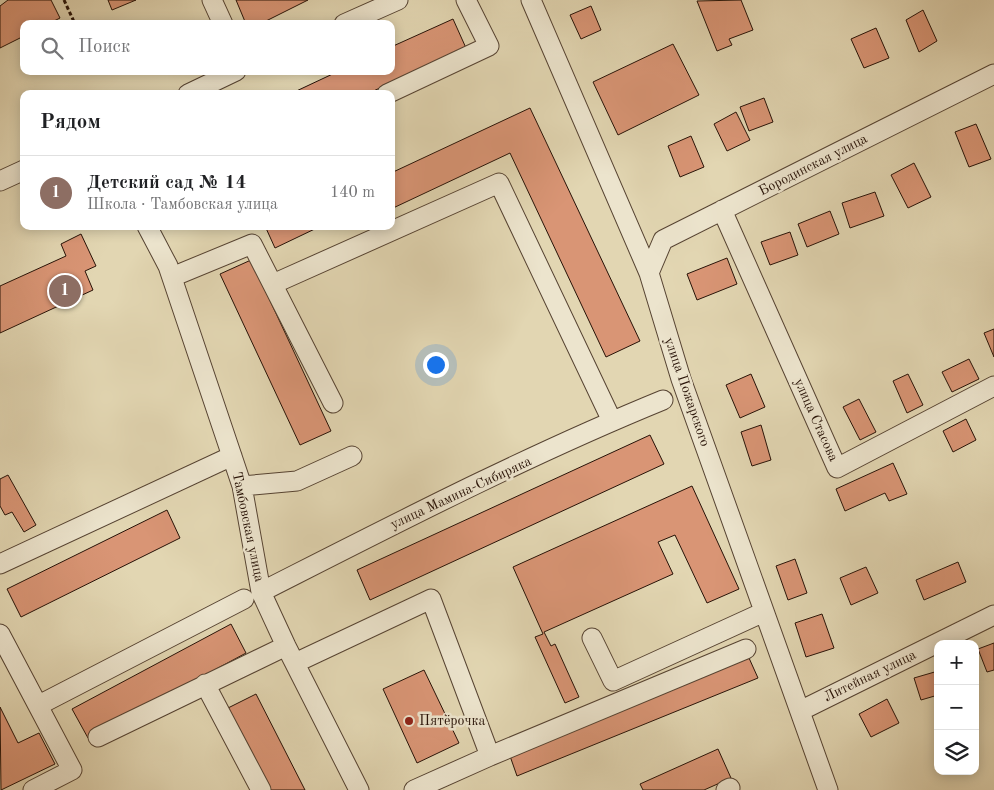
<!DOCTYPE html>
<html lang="ru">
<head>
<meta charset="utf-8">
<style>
	body { margin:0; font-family:"Old Standard TT",serif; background:#f6f6f6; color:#202124 }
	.controls { position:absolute; right:15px; bottom:15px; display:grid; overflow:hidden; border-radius:10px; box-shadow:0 2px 12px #0003 }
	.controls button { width:45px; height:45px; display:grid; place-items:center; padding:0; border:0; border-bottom:1px solid #e0e0e0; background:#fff; color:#202124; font:25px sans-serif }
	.you { position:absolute; left:435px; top:364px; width:18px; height:18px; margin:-12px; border:4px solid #fff; border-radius:50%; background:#1a73e8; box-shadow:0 0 0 8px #1a73e833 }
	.badge { display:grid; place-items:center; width:32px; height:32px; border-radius:50%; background:#8f2418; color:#fff; font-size:16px; font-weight:700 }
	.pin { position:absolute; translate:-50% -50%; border:2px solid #fff; box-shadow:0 1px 5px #0006 }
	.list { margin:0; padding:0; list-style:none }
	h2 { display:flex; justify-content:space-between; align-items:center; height:65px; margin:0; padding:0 20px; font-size:21px }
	h2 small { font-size:16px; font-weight:400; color:#757577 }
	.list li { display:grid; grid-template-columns:32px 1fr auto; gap:15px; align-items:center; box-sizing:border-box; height:75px; padding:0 20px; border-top:1px solid #e0e0e0 }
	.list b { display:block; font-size:19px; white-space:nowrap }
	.list p { margin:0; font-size:16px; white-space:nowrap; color:#757577 }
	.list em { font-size:16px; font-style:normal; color:#757577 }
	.icon { flex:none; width:28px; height:28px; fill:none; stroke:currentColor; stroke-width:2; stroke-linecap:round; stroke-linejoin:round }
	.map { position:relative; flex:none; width:994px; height:790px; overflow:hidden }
	.search { position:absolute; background:#fff; box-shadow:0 2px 12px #0003; left:20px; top:20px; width:375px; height:55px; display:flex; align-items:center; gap:12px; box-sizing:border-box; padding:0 18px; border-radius:10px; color:#757577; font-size:19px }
	.panel { position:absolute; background:#fff; box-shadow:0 2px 12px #0003; left:20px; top:90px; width:375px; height:140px; border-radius:10px }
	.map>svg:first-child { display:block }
</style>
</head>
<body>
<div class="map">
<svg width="994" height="790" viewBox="0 0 994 790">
	<rect width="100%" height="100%" fill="#e2d6b2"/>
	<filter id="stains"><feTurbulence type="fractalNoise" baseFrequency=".004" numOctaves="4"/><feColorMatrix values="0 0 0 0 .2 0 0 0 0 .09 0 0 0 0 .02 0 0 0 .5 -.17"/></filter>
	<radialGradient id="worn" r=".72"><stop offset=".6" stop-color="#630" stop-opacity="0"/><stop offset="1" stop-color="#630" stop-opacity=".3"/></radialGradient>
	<path fill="#d99575" stroke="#271207" d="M 8,0 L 51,0 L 60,18 L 48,24 L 24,24 L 24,36 L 0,48 L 0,6 Z
		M 108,0 L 136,0 L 112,10 Z
		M 236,0 L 308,0 L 260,24 L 246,24 Z
		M 741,0 L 753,30 L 729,39 L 732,45 L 717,51 L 697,1 Z
		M 591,6 L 601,30 L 581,39 L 570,15 Z
		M 923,10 L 937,41 L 919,52 L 906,20 Z
		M 453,19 L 466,48 L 367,94 L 290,94 L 339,71 L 391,71 L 391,47 Z
		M 876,28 L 889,58 L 864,68 L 851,39 Z
		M 673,44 L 699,95 L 618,135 L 593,82 Z
		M 764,98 L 773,122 L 749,131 L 740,107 Z
		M 530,108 L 640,341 L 606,357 L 510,153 L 391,209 L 391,173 Z
		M 736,112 L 750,140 L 727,151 L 714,124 Z
		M 976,124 L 991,159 L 969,167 L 955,132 Z
		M 691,136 L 704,167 L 680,177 L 668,146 Z
		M 914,163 L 931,197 L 908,208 L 891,175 Z
		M 875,192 L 884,216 L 850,228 L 842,203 Z
		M 830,211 L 839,234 L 807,247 L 798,224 Z
		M 265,226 L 321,226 L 275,248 Z
		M 790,232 L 798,255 L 770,265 L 761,242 Z
		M 81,234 L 96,266 L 85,271 L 93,290 L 0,333 L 0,286 L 66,256 L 61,244 Z
		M 727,258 L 737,284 L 697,300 L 687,274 Z
		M 251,260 L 331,431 L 300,445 L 220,274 Z
		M 994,329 L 994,357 L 984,333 Z
		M 969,359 L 979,379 L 952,392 L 942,372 Z
		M 751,374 L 765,407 L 740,418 L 726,385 Z
		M 908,374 L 923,405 L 907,413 L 893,381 Z
		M 859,399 L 876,432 L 860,440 L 843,407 Z
		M 966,419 L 976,440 L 953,452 L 943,431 Z
		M 761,425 L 771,460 L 752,466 L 741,432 Z
		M 650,435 L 664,464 L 370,600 L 357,570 Z
		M 893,463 L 907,494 L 889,501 L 885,493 L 845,511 L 836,489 Z
		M 8,475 L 36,525 L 24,532 L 12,512 L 5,515 L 0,506 L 0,479 Z
		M 692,486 L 739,589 L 707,603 L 675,535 L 658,542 L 673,574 L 544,632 L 551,646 L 555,644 L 579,697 L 565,703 L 535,637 L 543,634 L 513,567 Z
		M 167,510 L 180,538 L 21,617 L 7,589 Z
		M 795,559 L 807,593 L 788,600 L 776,566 Z
		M 958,562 L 966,582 L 924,600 L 916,580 Z
		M 866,567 L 878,593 L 851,605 L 840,578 Z
		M 822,614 L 834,648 L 806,657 L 795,623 Z
		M 231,624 L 246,653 L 88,738 L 72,709 Z
		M 994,643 L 994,670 L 987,672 L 978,649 Z
		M 749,658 L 758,678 L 517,776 L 510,756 Z
		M 424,670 L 459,743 L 417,763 L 383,689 Z
		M 938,671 L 938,695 L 921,700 L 914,678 Z
		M 256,694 L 305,790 L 267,790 L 226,709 Z
		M 887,699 L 899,723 L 871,737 L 859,714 Z
		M 0,707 L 18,743 L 39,733 L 55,764 L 1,790 Z
		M 718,749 L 731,778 L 704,790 L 643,790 L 640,784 Z"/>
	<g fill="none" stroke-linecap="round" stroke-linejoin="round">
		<defs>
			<path id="minor" d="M 212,0 L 223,24
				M 531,0 L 649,273 L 681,379 L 828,790
				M 344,24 L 398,0
				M 188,94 L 236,71
				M 387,94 L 489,46 L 466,0
				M 0,181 L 24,170
				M 722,210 L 837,468 L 994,386
				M 147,226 L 168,266 L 242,486 L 261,592 L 286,646 L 359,790
				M 649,273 L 663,240 L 994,74
				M 172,277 L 252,244 L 333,403
				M 273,284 L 499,183 L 612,421
				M 242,486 L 297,481 L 352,456
				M 0,564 L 232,456
				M 261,592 C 393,525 526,456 663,400
				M 0,634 L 72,770 L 33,790
				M 592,638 L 613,681 L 764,612
				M 295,663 L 431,599 L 490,756
				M 205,684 L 261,790
				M 39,705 L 244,599
				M 800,711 L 994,615
				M 98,737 L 286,646
				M 414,790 L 490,756 L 746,649
				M 726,790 L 730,788"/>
		</defs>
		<use href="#minor" stroke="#564332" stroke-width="21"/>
		<path stroke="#271207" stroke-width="3" stroke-dasharray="4 2.5" stroke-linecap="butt" d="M 64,0 L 75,24"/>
		<use href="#minor" stroke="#ece4cd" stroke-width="19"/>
	</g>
	<circle fill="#8f2418" stroke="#ece4cd" stroke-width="2" cx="409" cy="721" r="5"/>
	<g text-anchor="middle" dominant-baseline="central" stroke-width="5" stroke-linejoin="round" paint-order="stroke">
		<g font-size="14" fill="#271207" stroke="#ece4cd">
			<text transform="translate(813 165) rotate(-27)">Бородинская улица</text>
			<text transform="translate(687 392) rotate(71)">улица Пожарского</text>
			<text transform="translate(816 420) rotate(66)">улица Стасова</text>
			<text transform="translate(461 493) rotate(-25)">улица Мамина-Сибиряка</text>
			<text transform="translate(248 527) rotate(78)">Тамбовская улица</text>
			<text transform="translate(870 676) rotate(-26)">Литейная улица</text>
		</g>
		<g font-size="14" fill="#271207" stroke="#ece4cd" text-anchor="start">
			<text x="419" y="721">Пятёрочка</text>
		</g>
	</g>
	<rect width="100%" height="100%" filter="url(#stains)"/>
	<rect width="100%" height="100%" fill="url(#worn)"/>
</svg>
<div class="controls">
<button>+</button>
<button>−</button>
<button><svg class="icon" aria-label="layers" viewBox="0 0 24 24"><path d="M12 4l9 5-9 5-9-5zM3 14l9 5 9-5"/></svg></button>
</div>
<div class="you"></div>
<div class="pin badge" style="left:65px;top:291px;background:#8d6e63">1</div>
<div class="search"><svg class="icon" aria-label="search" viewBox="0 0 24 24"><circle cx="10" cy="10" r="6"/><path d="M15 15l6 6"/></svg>Поиск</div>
<section class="panel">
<h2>Рядом<small></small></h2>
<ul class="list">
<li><span class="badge" style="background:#8d6e63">1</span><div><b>Детский сад № 14</b><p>Школа · Тамбовская улица</p></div><em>140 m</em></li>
</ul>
</section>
</div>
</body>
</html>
